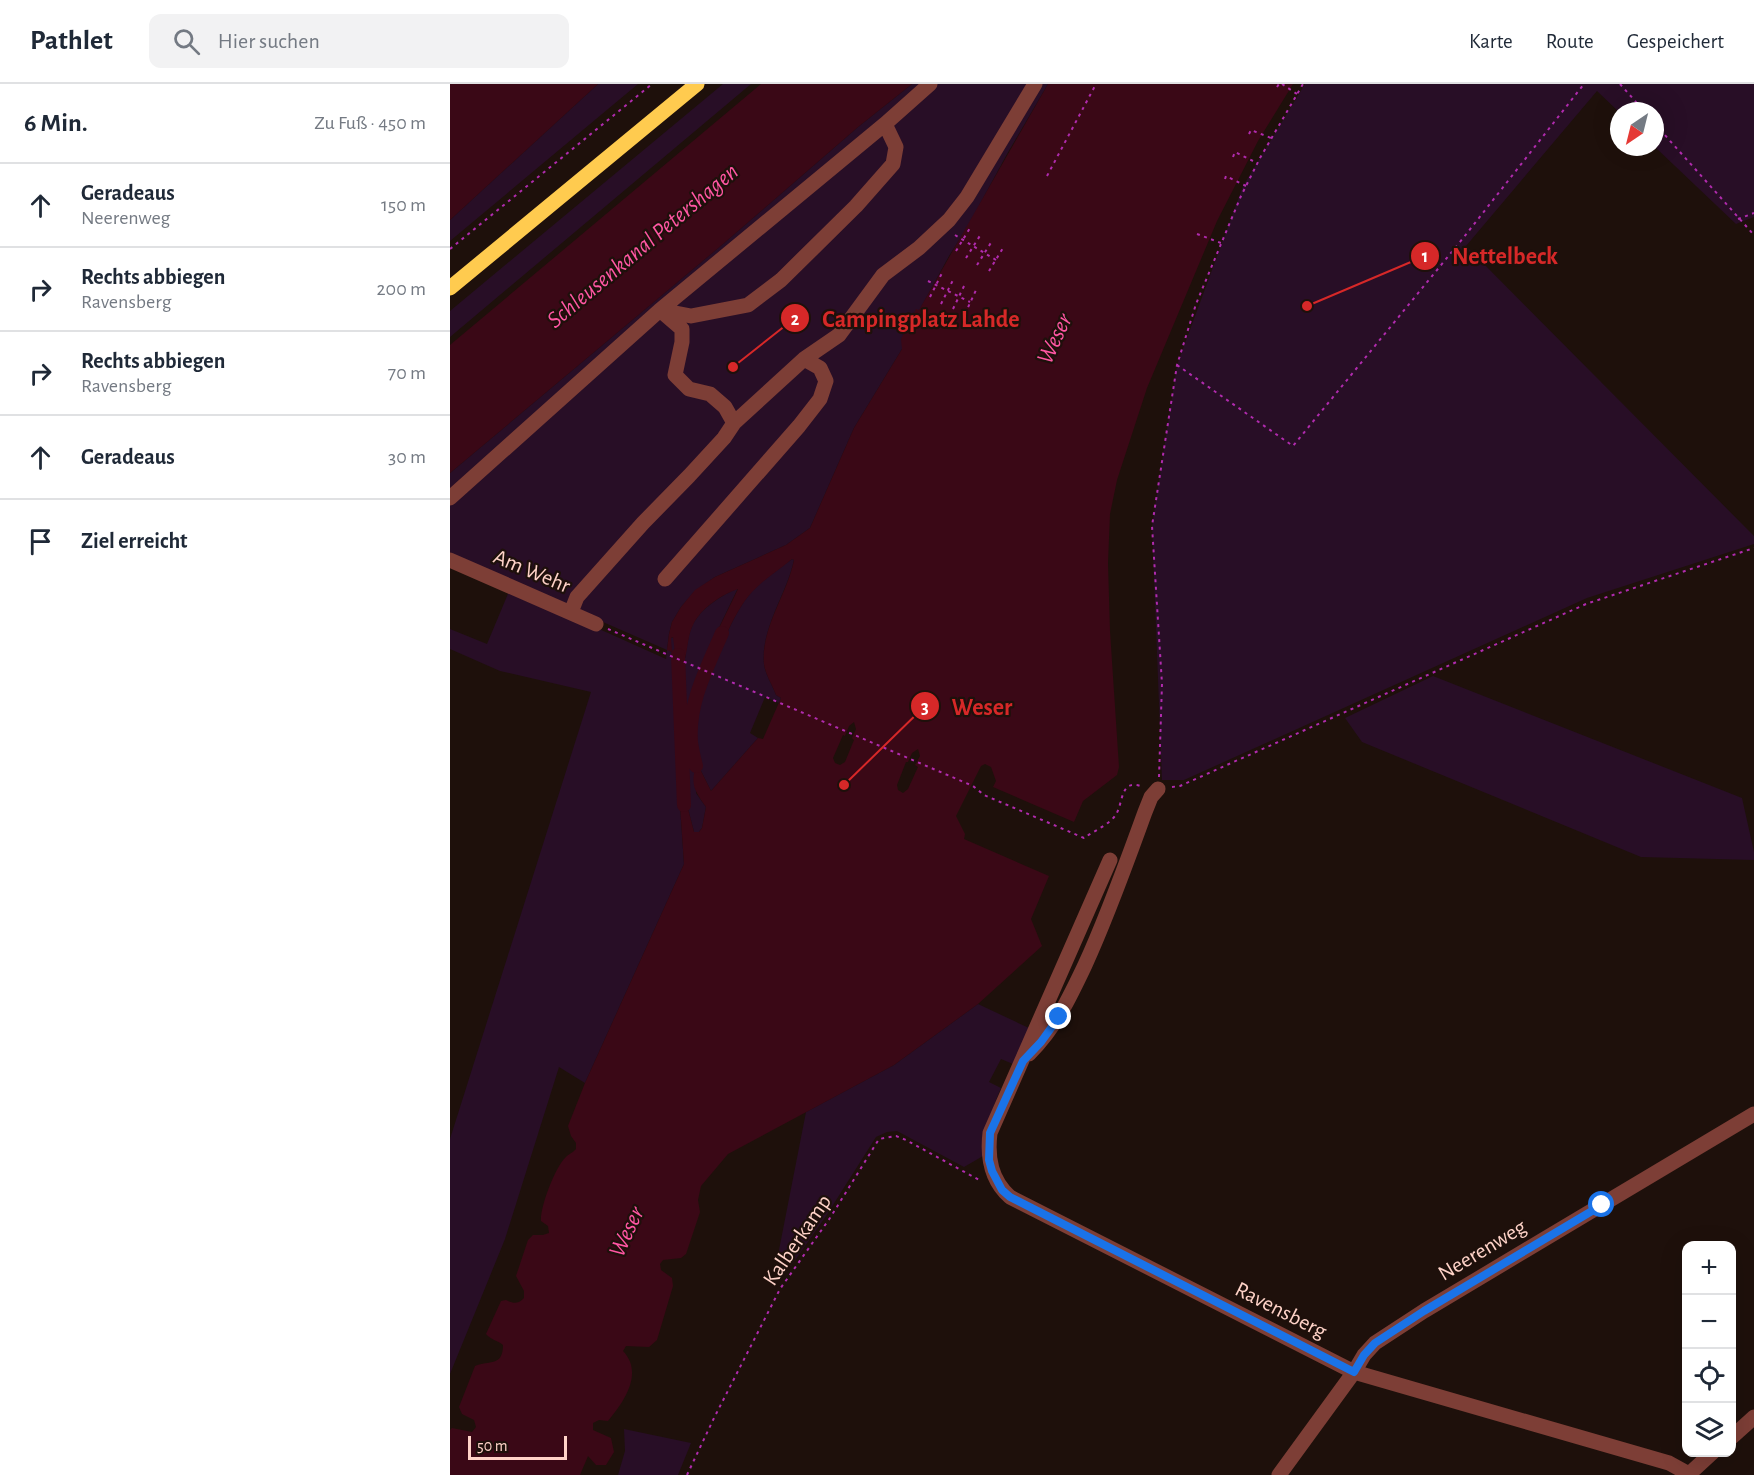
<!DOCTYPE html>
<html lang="de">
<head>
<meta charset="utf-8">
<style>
	body { margin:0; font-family:"Alegreya Sans",sans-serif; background:#f2f2f3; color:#1f2937 }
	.controls { position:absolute; right:18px; bottom:18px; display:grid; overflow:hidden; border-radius:12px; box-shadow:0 6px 24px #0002 }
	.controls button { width:54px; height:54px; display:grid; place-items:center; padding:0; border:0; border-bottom:2px solid #e0e1e3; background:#fff; color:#1f2937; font:30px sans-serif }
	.compass { position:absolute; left:1160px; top:18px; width:54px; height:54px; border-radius:50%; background:#fff; box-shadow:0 6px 24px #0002; rotate:215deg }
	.scale { position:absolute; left:18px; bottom:15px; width:99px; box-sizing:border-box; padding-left:6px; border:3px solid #ffd3c8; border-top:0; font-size:16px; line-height:21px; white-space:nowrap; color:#ffd3c8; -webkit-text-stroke:4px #1e100b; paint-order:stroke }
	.stop { position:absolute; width:18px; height:18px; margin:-14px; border:4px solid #1a73e8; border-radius:50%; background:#fff }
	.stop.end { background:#1a73e8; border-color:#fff; box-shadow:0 2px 6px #0008 }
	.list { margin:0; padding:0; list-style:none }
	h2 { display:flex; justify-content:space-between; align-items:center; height:78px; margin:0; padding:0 24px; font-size:26px }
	h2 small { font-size:20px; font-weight:400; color:#747a83 }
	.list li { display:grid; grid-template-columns:39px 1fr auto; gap:18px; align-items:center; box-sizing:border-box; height:84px; padding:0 24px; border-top:2px solid #e0e1e3 }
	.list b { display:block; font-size:22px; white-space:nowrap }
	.list p { margin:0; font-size:20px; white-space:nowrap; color:#747a83 }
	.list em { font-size:20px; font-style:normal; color:#747a83 }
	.icon { flex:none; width:33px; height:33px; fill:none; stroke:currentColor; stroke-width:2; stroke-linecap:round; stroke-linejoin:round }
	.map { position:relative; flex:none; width:1304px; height:1391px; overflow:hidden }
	header { display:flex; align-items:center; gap:36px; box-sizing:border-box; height:84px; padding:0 30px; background:#fff; border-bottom:2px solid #e0e1e3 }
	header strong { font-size:28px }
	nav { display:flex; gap:33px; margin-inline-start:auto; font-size:21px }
	.search { width:420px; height:54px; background:#f2f2f3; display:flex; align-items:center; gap:15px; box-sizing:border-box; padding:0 21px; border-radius:12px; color:#747a83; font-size:22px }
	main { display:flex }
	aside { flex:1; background:#fff }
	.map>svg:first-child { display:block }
</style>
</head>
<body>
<header>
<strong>Pathlet</strong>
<div class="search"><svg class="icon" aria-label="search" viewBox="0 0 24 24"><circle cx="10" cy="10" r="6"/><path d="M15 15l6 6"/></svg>Hier suchen</div>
<nav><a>Karte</a><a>Route</a><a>Gespeichert</a></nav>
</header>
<main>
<aside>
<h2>6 Min.<small>Zu Fuß · 450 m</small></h2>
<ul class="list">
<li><svg class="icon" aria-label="ahead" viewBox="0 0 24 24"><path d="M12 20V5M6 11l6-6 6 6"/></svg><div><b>Geradeaus</b><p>Neerenweg</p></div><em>150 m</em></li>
<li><svg class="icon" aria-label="right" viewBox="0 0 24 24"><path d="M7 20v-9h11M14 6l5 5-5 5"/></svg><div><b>Rechts abbiegen</b><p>Ravensberg</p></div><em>200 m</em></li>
<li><svg class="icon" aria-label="right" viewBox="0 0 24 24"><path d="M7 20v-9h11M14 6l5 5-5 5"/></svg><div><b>Rechts abbiegen</b><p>Ravensberg</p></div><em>70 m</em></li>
<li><svg class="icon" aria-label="ahead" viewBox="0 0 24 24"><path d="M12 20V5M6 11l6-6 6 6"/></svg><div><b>Geradeaus</b></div><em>30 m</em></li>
<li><svg class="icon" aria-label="arrive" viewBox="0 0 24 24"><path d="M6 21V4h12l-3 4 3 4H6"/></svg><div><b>Ziel erreicht</b></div></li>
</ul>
</aside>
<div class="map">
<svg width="1304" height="1391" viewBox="0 0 1304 1391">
	<rect width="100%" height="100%" fill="#1e100b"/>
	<path fill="#280e26" d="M 148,0 L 188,0 L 0,157 L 0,136 Z
		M 273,0 L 301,0 L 0,253 L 0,227 Z
		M 462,0 L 598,0 L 557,70 L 518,142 L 499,172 L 469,227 L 452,265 L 404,344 L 360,444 L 336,461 L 265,493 L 245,507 L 231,523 L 222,538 L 219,550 L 217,566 L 221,554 L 224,553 L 235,574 C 237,563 238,550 243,540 C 252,523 271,512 288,504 L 251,581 L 253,581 L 268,547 L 276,551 L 261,586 C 273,560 283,529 302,507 C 314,495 329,485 342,475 L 344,476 C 337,510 311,543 314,580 C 315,590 323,602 326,611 L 331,614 L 329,619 L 315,613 L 300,649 L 308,654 L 261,707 L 250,685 L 246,709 L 256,723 L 252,744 L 249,748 L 244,748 L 237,721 L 230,721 L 234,780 L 135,999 L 109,983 L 55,1155 L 0,1290 L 0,1055 L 141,608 L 50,587 L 0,565 L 0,545 L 37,560 L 60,505 L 216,575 L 217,566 L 0,471 L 0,389 L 273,160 L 408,43 Z
		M 855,0 L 1304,0 L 1304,133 L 1286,140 L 1205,63 L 1205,27 L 1169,28 L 1147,7 L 1016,162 L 1304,452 L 1304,460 L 1137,514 L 734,696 L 712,696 L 702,442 L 727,281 L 793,102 Z
		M 983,592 L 1292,714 L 1304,768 L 1304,776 L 1191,773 L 912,658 L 895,634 Z
		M 528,920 L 579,944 L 563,980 L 551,975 L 539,998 L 551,1004 C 541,1026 536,1048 533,1072 L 514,1083 L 447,1047 L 437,1048 L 426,1053 L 376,1132 L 341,1182 L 328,1171 L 356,1028 L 444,981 Z
		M 174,1345 L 241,1359 L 228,1391 L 168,1391 L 175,1367 Z"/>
	<path fill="#3a0816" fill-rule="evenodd" d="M 0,0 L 148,0 L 0,136 Z
		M 311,0 L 462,0 L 408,43 L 273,160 L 0,389 L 0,261 Z
		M 598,0 L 843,0 L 808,57 L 767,137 L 697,304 L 667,396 L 660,430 L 658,479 L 660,547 L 669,683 L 667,691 L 633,717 L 624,738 L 543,703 L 546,697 L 541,683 L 535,680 L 531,682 L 506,732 L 515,750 L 514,755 L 599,792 L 581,835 L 592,862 L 528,920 L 444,981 L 278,1070 L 251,1102 L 248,1116 L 250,1128 L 236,1170 L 231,1174 L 213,1176 L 210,1180 L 211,1186 L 222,1194 L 223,1202 L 207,1256 L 199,1263 L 176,1262 L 173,1267 C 194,1289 174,1318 158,1337 L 149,1336 L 143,1339 L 143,1346 L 161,1354 L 164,1368 L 156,1381 L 146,1381 L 138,1372 L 130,1391 L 0,1391 L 0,1346 L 2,1344 L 22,1348 L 26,1343 L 24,1336 L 12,1330 L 9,1323 L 25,1282 C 39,1276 53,1283 53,1261 C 47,1256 41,1256 36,1250 L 51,1217 L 56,1216 C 64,1220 68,1220 74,1214 L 74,1207 L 66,1192 L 78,1156 L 83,1151 L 93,1151 L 99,1149 L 98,1142 L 91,1137 C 90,1123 105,1084 115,1074 C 118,1070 123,1069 126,1065 L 126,1059 L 121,1052 L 118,1042 L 135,999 L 234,780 L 230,721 L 237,721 L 244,748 L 249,748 L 252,744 L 256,723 C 245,707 240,701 246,682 L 250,685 L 261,707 L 308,654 L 313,655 L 331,614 L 326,611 C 323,602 315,590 314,580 C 311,543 337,511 344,476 L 342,475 C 329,486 314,495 302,508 C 283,529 273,560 261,586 L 260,585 L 275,551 L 268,548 L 252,582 L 251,581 L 288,505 C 271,511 251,524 243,541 C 238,550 238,563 235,574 L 225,569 L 223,553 L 221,554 L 222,568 L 217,566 L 219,550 L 222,538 L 231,523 L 245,506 L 265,493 L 336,461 L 360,444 L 404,344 L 452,265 L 451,255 L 466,225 L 469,226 ZM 404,638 L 406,645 L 402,654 L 404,656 L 395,678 L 390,681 L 385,679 L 383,674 L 393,651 L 395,652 L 399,642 ZM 468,665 L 470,672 L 465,681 L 468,683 L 458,705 L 453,709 L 448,706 L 447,701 L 456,678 L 458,678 L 462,669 Z"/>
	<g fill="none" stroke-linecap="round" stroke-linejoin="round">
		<path stroke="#3a0816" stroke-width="14" d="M 228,571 L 234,721
			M 246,682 C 244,674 242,666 241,658 C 238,619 257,584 272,549"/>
		<path stroke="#b02bad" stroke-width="2" stroke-dasharray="3 4.5" stroke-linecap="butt" d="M 832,0 L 847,10
			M 1170,0 L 1194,27
			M 827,3 L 829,0
			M 1205,40 L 1304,151
			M 799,50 L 801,46 L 821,54
			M 783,73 L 785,68 L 807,79
			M 597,92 L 646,0
			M 775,95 L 776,92 L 796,102
			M 1288,135 L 1304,129
			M 747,150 L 771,159
			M 505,151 L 546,176
			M 0,165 L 202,0
			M 506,167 L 520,144
			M 516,174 L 531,150
			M 527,181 L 542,157
			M 539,187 L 553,164
			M 478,197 L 520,218
			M 480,213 L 492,189
			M 491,220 L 504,194
			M 503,225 L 515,200
			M 515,230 L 526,206
			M 727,281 L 843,362 L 1014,153 L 1134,0
			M 158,545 L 523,702 L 534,711 L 634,754 C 644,747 658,741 665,732 C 674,720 669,693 693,703
			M 709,693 L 712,600 L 702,442 L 727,281 L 746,220 L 791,112 L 810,74 L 853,0
			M 722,703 L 730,702 L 1136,520 L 1304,464
			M 237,1391 L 264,1334 L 330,1205 L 380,1134 L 429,1055 L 446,1052 L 456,1056 L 531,1097"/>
		<path stroke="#7d3e36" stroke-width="15" d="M 210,226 L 241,232 L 298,221 L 331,196 L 406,122 L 443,80 L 446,63 L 435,40 L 480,0
			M 210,226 L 232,245 L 232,258 L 225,291 L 239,305 L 260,310 L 275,323 L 284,339
			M 0,414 L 210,226 L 435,40
			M 0,476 L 146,540
			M 215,495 L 349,342 L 370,315 L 376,297 L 370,284 L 354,275
			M 121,528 L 127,513 L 193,439 L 239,392 L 274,354 L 284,339 L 354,275 L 389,251 L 433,191 L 469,164 L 499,136 L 517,113 L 585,0
			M 660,776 L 540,1049 C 537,1074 541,1096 560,1113 L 904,1288 L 1219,1379 L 1239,1390
			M 579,970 C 605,944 619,915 635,881 C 658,831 676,780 695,728 L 701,713 L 708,705
			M 1282,1353 L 1304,1333
			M 829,1391 L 904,1288 L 914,1271 L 925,1259 L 974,1227 L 1304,1030
			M 1238,1391 L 1263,1368"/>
		<path stroke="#ffcb4f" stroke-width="15" d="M 0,204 L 247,0"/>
	</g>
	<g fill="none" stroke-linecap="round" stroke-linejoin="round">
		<path stroke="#1a73e8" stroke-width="8" d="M 609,933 L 591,958 L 573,977 L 540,1049 L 539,1076 L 542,1087 L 552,1106 L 560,1113 L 904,1288 L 914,1271 L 925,1259 L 974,1227 L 1152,1121"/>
	</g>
	<g text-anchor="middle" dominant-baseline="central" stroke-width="4.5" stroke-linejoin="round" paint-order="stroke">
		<g font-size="22" fill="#ffd3c8" stroke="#1e100b">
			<text transform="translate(82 487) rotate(23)">Am Wehr</text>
			<text transform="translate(347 1156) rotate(-56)">Kalberkamp</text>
			<text transform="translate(1032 1166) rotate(-31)">Neerenweg</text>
			<text transform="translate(831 1226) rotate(27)">Ravensberg</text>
		</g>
		<g font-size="24" font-style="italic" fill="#ff56a3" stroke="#1e100b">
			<text transform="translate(193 162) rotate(-40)">Schleusenkanal Petershagen</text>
			<text transform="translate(605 255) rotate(-65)">Weser</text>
			<text transform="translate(177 1148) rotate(-65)">Weser</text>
		</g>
	</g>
	<path fill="none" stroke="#d62828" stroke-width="2" d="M857 222L975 172M283 283L345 234M394 701L475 622"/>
	<g fill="#d62828" stroke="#1e100b" stroke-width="2">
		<circle cx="857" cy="222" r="6"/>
		<circle cx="283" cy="283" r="6"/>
		<circle cx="394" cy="701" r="6"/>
		<circle cx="975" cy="172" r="15"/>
		<circle cx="345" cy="234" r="15"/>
		<circle cx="475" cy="622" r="15"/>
	</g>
	<g font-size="18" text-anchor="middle" font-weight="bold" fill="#fff">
		<text x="975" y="178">1</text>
		<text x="345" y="241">2</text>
		<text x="475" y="629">3</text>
	</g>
	<g font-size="24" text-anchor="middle" font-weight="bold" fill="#d62828" stroke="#1e100b" stroke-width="4.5" stroke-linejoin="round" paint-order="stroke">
		<text x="1055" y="180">Nettelbeck</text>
		<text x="471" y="243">Campingplatz Lahde</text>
		<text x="532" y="631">Weser</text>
	</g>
</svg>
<div class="controls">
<button>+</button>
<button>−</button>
<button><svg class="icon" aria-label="locate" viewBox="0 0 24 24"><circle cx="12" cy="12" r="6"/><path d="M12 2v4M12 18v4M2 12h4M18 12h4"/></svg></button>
<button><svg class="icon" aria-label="layers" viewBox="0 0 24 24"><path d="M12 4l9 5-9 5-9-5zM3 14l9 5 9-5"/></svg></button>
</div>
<svg class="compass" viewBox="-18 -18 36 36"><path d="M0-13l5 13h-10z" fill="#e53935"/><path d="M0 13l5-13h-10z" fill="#747a83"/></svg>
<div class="scale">50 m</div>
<div class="stop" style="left:1152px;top:1121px"></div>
<div class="stop end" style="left:609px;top:933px"></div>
</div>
</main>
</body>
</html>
